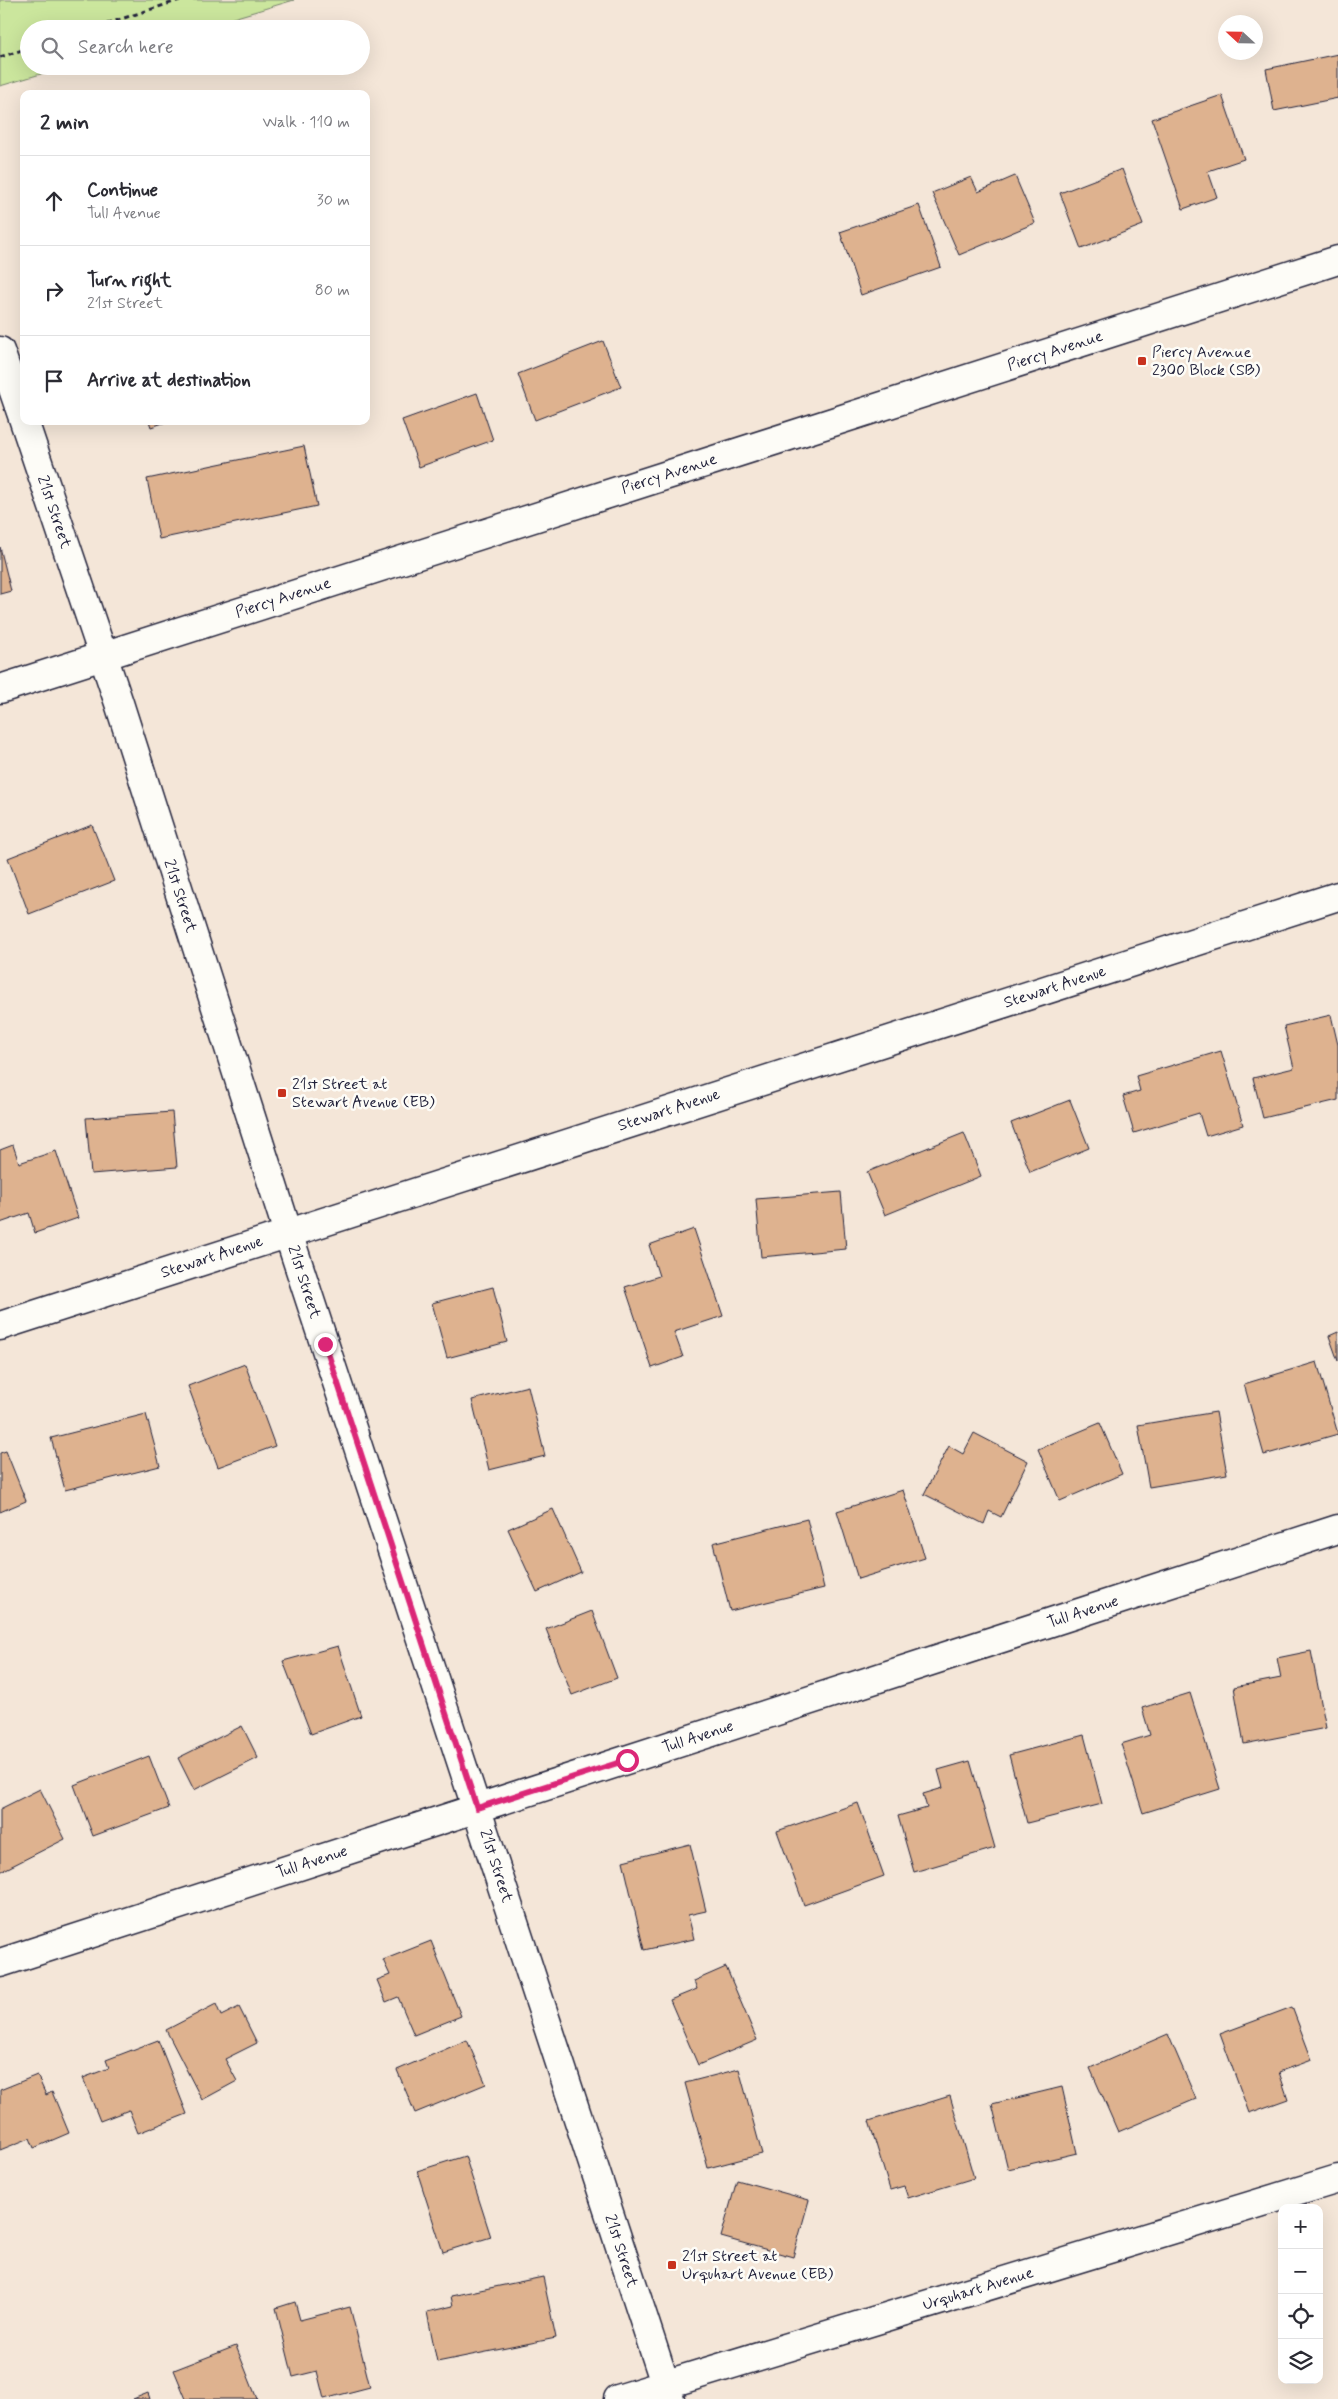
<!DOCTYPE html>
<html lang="en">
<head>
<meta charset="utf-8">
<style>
	body { margin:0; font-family:Mynerve,sans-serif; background:#f7f7f7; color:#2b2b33 }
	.controls { position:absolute; right:15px; bottom:15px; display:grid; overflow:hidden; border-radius:10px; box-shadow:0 5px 20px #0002 }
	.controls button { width:45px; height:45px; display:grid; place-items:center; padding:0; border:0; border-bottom:1px solid #e1e1e2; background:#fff; color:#2b2b33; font:25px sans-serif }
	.compass { position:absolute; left:1218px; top:15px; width:45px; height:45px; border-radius:50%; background:#fff; box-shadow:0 5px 20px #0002; rotate:292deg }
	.stop { position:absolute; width:15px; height:15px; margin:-11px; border:4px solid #db2777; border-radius:50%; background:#fff }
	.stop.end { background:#db2777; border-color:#fff; box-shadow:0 1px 5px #0008 }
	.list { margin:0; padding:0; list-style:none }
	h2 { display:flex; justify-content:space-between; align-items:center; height:65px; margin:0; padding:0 20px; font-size:21px }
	h2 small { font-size:16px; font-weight:400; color:#7c7c81 }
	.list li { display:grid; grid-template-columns:32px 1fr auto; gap:15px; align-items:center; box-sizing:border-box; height:90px; padding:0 20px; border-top:1px solid #e1e1e2 }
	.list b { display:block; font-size:19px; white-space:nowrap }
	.list p { margin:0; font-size:16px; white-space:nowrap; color:#7c7c81 }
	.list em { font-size:16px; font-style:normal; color:#7c7c81 }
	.icon { flex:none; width:28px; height:28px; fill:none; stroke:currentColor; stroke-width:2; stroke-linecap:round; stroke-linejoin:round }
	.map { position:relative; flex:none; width:1338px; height:2399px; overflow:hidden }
	.search { position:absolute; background:#fff; box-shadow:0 5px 20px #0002; left:20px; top:20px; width:350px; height:55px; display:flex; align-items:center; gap:12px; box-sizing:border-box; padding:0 18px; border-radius:28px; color:#7c7c81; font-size:19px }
	.panel { position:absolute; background:#fff; box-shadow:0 5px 20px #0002; left:20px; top:90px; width:350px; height:335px; border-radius:10px }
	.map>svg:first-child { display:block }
</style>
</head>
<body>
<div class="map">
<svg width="1338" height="2399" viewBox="0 0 1338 2399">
	<rect width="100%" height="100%" fill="#f4e6d8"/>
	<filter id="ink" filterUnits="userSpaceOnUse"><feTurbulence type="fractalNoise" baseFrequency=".02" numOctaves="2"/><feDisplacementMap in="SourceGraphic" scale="10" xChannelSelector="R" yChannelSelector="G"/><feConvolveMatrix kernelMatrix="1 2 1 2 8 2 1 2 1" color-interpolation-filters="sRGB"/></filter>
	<g filter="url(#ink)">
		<path fill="#cbe69d" stroke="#76846c" d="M 0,0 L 294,0 L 196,29 L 29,29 L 29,66 L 68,66 L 0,86 Z"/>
		<path fill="#deb28f" stroke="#22223b" d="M 1338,54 L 1338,98 L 1274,111 L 1266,69 Z
			M 1222,95 L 1244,159 L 1208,171 L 1217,197 L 1183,209 L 1152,119 Z
			M 1122,169 L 1143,225 L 1081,249 L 1060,193 Z
			M 1015,176 L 1035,223 L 959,255 L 932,193 L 971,177 L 978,192 Z
			M 919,205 L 941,267 L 861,295 L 840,232 Z
			M 603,341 L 621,387 L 535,420 L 518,374 Z
			M 477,393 L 493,440 L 419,467 L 402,420 Z
			M 149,421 L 169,421 L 151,427 Z
			M 304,446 L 317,506 L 159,539 L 147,479 Z
			M 0,547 L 11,591 L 0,594 Z
			M 92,825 L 114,881 L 29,914 L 8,858 Z
			M 1331,1015 L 1338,1045 L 1338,1100 L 1263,1118 L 1253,1078 L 1294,1068 L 1284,1026 Z
			M 1221,1051 L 1243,1125 L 1206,1136 L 1199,1113 L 1134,1133 L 1123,1096 L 1140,1091 L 1136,1076 Z
			M 1070,1100 L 1089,1148 L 1030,1172 L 1011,1123 Z
			M 172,1112 L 177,1167 L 91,1174 L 86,1118 Z
			M 964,1133 L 981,1176 L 885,1215 L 867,1172 Z
			M 13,1145 L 19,1163 L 56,1151 L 78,1218 L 35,1233 L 29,1213 L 0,1223 L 0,1150 Z
			M 841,1192 L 846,1249 L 761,1257 L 756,1199 Z
			M 694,1229 L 723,1316 L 674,1332 L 683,1357 L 652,1368 L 625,1287 L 659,1276 L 649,1245 Z
			M 493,1287 L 507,1342 L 447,1358 L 432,1303 Z
			M 1338,1332 L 1338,1361 L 1329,1336 Z
			M 1317,1362 L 1338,1434 L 1264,1455 L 1244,1384 Z
			M 245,1364 L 275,1446 L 218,1467 L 188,1386 Z
			M 528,1386 L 545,1456 L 489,1470 L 472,1400 Z
			M 1216,1412 L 1227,1474 L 1149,1487 L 1138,1425 Z
			M 146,1414 L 160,1466 L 65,1490 L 51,1438 Z
			M 1100,1423 L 1122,1474 L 1060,1501 L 1038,1449 Z
			M 974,1433 L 1028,1461 L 1001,1517 L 989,1511 L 984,1524 L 924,1494 L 949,1446 L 963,1454 Z
			M 6,1451 L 26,1501 L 0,1512 L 0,1453 Z
			M 903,1490 L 925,1558 L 858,1579 L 837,1511 Z
			M 553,1509 L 581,1572 L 537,1592 L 508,1529 Z
			M 807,1519 L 824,1588 L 730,1611 L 713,1543 Z
			M 592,1611 L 617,1678 L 572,1695 L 546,1629 Z
			M 338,1646 L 361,1716 L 311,1734 L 283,1661 Z
			M 1311,1651 L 1326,1728 L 1244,1744 L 1234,1687 L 1281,1678 L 1277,1658 Z
			M 1190,1693 L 1220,1789 L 1143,1813 L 1121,1744 L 1150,1735 L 1142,1708 Z
			M 242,1726 L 258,1758 L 194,1790 L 178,1758 Z
			M 1084,1735 L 1102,1804 L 1027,1823 L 1009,1755 Z
			M 149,1756 L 169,1808 L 93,1836 L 74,1785 Z
			M 970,1761 L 995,1848 L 914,1872 L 898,1816 L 927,1808 L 923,1794 L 943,1788 L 938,1770 Z
			M 40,1789 L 65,1839 L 0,1872 L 0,1809 Z
			M 858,1803 L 884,1876 L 804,1905 L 777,1831 Z
			M 690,1844 L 706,1911 L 688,1915 L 694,1939 L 644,1950 L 623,1861 Z
			M 431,1941 L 461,2016 L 414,2035 L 398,1997 L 386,2002 L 377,1980 L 390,1975 L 383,1960 Z
			M 726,1967 L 757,2040 L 698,2065 L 670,2000 L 697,1989 L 694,1981 Z
			M 216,2004 L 221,2016 L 239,2007 L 257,2043 L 225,2059 L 237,2081 L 202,2100 L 166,2030 Z
			M 1292,2007 L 1312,2060 L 1279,2072 L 1288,2099 L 1249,2113 L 1220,2034 Z
			M 1168,2034 L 1196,2099 L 1118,2132 L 1090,2068 Z
			M 158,2040 L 187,2114 L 138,2133 L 129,2110 L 100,2121 L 83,2078 L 109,2068 L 106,2060 Z
			M 467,2040 L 486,2084 L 415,2113 L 397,2070 Z
			M 739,2069 L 762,2154 L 708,2168 L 685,2083 Z
			M 37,2075 L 46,2095 L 52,2092 L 69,2133 L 34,2148 L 30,2138 L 0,2150 L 0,2090 Z
			M 1062,2087 L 1077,2153 L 1008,2169 L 992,2104 Z
			M 950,2096 L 974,2178 L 908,2198 L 904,2186 L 890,2190 L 869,2121 Z
			M 465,2156 L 491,2237 L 443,2252 L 417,2171 Z
			M 737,2180 L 809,2200 L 793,2257 L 721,2237 Z
			M 543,2277 L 556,2338 L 437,2362 L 427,2312 L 453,2306 L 451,2296 Z
			M 295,2302 L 300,2320 L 350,2307 L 370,2387 L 324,2399 L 317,2371 L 293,2377 L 276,2308 Z
			M 236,2346 L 257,2399 L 186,2399 L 174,2370 Z
			M 148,2393 L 150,2399 L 133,2399 Z"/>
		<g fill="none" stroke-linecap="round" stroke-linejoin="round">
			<defs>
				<path id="minor" d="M 0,351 L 24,421
					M 24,421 L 119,703 L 288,1233 L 670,2399
					M 0,689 L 1338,260
					M 0,1326 L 1338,896
					M 0,1963 L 1338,1529
					M 618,2399 L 1338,2179"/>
			</defs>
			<use href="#minor" stroke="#22223b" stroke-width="31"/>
			<path stroke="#22223b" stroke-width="3" stroke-dasharray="5 4" stroke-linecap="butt" d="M 90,29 L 180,0
				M 0,57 L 29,48"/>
			<use href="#minor" stroke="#fdfcf7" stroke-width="28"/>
		</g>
	</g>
	<g fill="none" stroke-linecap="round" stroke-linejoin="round" filter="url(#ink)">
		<path stroke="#db2777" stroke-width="6" d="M 325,1344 L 477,1808 L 627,1760"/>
	</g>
	<g fill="#c8321e" stroke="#fdfcf7" stroke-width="2">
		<rect x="1137" y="356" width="10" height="10" rx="2.5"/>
		<rect x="277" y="1088" width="10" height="10" rx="2.5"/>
		<rect x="667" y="2260" width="10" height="10" rx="2.5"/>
	</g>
	<g text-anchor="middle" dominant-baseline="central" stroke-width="5" stroke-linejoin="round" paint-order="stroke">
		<g font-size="16" fill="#22223b" stroke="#fdfcf7">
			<text transform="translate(1055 351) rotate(-18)">Piercy Avenue</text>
			<text transform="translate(669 474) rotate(-18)">Piercy Avenue</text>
			<text transform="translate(54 512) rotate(71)">21st Street</text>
			<text transform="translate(283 598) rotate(-18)">Piercy Avenue</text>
			<text transform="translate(180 896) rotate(72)">21st Street</text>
			<text transform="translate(1055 987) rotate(-18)">Stewart Avenue</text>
			<text transform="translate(669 1110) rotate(-18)">Stewart Avenue</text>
			<text transform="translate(212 1257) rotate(-18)">Stewart Avenue</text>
			<text transform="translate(304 1282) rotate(72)">21st Street</text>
			<text transform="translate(1083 1612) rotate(-18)">Tull Avenue</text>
			<text transform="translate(698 1737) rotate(-18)">Tull Avenue</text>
			<text transform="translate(312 1862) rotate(-18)">Tull Avenue</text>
			<text transform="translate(496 1866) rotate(72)">21st Street</text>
			<text transform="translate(621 2251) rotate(72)">21st Street</text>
			<text transform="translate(978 2289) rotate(-17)">Urquhart Avenue</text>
		</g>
		<g font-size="16" fill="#22223b" stroke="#fdfcf7" text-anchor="start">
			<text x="1152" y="352">Piercy Avenue<tspan x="1152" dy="18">2300 Block (SB)</tspan></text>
			<text x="292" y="1084">21st Street at<tspan x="292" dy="18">Stewart Avenue (EB)</tspan></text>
			<text x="682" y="2256">21st Street at<tspan x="682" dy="18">Urquhart Avenue (EB)</tspan></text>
		</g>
	</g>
</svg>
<div class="controls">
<button>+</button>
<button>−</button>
<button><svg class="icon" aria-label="locate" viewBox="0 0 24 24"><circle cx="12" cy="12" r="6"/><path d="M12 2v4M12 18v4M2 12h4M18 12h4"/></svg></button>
<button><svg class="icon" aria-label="layers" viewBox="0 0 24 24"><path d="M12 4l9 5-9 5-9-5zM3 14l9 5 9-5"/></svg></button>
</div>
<svg class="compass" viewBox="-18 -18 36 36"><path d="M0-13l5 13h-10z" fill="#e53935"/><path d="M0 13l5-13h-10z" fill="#7c7c81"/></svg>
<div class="stop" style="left:627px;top:1760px"></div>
<div class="stop end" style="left:325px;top:1344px"></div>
<div class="search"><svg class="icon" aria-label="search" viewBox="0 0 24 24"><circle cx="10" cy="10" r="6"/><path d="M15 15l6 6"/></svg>Search here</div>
<section class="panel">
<h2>2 min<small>Walk · 110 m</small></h2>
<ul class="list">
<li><svg class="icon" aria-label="ahead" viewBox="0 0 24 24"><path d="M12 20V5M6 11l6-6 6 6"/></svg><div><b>Continue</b><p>Tull Avenue</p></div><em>30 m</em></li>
<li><svg class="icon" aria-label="right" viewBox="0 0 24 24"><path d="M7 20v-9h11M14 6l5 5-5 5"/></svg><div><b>Turn right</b><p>21st Street</p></div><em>80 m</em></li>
<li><svg class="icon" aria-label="arrive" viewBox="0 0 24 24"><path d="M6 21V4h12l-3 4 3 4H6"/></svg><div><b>Arrive at destination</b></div></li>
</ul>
</section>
</div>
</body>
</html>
